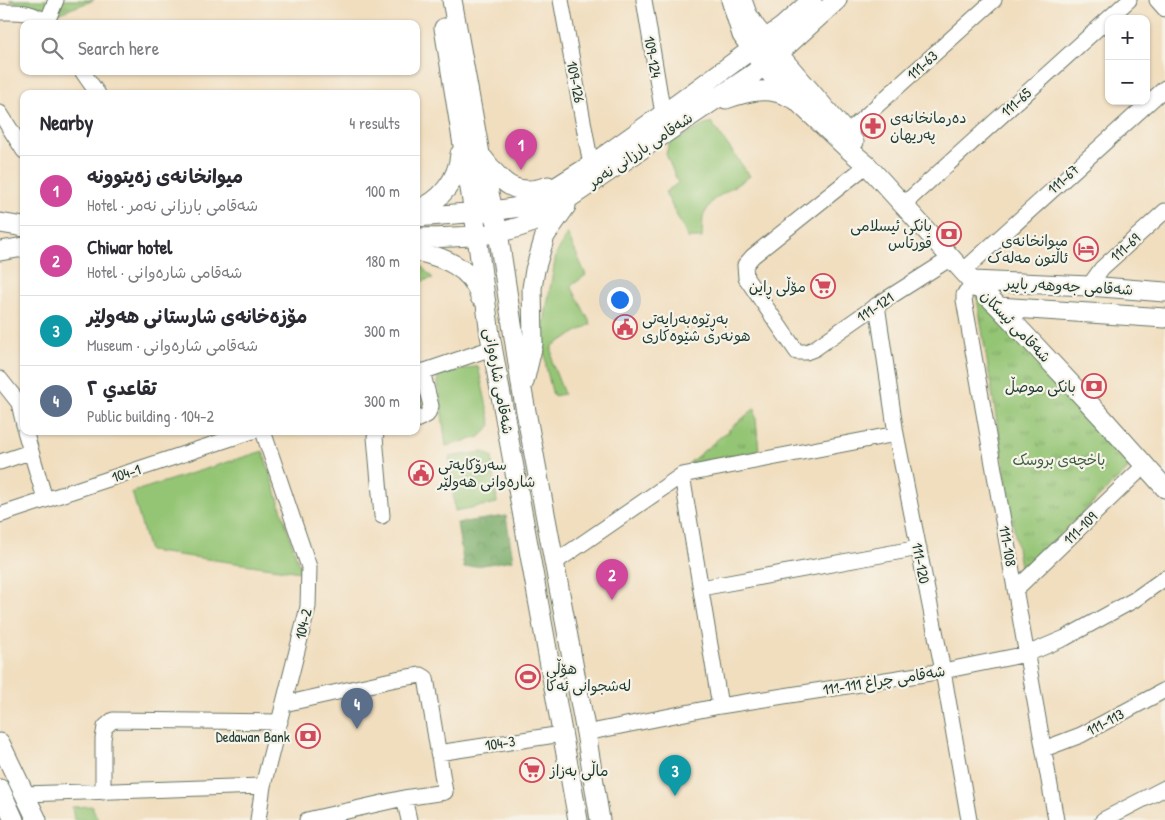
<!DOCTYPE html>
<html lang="en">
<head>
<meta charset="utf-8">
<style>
	body { margin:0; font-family:"Patrick Hand","Playpen Sans Arabic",sans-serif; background:#f7f7f7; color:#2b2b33 }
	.controls { position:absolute; right:15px; top:15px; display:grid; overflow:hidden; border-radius:10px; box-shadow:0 1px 4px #0004 }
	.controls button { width:45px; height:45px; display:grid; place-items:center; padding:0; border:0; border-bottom:1px solid #e1e1e2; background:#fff; color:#2b2b33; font:25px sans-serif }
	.you { position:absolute; left:619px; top:299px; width:18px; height:18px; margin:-12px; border:4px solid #fff; border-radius:50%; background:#1a73e8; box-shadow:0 0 0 8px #1a73e833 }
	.badge { display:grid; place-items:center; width:32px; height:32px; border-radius:50%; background:#b45309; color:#fff; font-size:16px; font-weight:700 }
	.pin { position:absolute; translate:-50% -41px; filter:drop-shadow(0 1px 2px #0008) }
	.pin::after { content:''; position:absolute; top:26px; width:18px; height:15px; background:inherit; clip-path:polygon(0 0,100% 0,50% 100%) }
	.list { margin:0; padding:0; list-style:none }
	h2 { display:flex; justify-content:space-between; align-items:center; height:65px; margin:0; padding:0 20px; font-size:21px }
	h2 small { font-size:16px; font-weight:400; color:#7c7c81 }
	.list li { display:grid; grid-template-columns:32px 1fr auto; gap:15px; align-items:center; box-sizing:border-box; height:70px; padding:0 20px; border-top:1px solid #e1e1e2 }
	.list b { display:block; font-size:19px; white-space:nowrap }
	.list p { margin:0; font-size:16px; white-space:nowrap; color:#7c7c81 }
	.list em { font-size:16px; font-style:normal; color:#7c7c81 }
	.icon { flex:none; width:28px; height:28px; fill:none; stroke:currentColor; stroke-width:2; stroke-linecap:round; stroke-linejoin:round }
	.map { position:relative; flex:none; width:1165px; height:820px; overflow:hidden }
	.search { position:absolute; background:#fff; box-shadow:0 1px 4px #0004; left:20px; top:20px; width:400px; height:55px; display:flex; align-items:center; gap:12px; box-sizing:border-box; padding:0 18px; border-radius:10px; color:#7c7c81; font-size:19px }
	.panel { position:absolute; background:#fff; box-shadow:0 1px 4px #0004; left:20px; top:90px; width:400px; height:345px; border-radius:10px }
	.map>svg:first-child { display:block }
</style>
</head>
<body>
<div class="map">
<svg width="1165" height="820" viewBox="0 0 1165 820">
	<defs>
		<pattern id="forest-crowns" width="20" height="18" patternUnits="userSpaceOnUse" patternTransform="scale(1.25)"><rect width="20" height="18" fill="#7a6"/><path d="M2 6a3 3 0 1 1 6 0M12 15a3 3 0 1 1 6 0" fill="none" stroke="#618c55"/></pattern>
		<pattern id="park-tufts" width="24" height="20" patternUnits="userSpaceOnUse" patternTransform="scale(1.25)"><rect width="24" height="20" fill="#94c574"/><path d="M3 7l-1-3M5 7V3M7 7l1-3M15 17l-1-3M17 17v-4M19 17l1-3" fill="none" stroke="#78a160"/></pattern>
	</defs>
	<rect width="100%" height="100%" fill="#f7f3e8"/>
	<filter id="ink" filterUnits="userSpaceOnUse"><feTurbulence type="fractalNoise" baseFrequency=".02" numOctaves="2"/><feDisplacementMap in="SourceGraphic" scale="10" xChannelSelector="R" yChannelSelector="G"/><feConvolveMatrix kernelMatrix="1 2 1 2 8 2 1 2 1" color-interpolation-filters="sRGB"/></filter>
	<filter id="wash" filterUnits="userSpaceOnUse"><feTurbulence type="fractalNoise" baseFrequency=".0096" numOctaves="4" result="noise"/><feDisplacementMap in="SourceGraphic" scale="20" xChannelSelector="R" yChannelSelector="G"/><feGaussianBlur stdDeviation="1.12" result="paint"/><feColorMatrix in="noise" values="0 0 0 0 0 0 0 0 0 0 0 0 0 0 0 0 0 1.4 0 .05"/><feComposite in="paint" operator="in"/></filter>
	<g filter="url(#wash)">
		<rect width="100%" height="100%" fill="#f1debf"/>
		<path fill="#94c574" stroke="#5a8154" d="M 711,122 L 750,176 L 713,200 L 703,216 L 702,238 L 688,238 L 665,192 L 678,183 L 666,154 L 669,143 Z
			M 567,233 L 586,275 L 571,286 L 591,324 L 552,346 L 552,363 L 564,394 L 553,396 L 546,367 L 543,328 L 556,255 Z
			M 478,366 L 491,425 L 480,437 L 446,446 L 437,375 Z
			M 263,451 L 301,572 L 149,551 L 132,492 Z
			M 483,452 L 492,457 L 497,503 L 455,511 L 449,457 Z
			M 92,806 L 98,820 L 74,820 L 72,807 Z"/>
		<path fill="url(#forest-crowns)" stroke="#4b744d" d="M 422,384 L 424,411 L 416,415 L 416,386 Z
			M 506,516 L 513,560 L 464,568 L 457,523 Z"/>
		<path fill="url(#park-tufts)" stroke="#5a8154" d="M 9,0 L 94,0 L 49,17 Z
			M 416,264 L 420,265 L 433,278 L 416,283 Z
			M 976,292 L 1136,461 L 1021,573 Z
			M 755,408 L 759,451 L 688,464 Z"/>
	</g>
	<g filter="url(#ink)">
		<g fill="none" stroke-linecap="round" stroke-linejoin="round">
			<defs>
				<path id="minor" d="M 561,0 L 591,165
					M 644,0 L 663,114
					M 1157,0 L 1165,9
					M 0,12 C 18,12 33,10 47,24
					M 49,17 L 56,0
					M 82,71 L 98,94
					M 0,113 L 24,151
					M 850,130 L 994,0
					M 867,165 L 753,256 L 745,265 L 746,278 L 797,352 L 806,352 L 814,349 L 877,305 L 951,258
					M 903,205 L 1129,0
					M 963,271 L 1165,88
					M 1089,286 L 1102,268 L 1165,211
					M 983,292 C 975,289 968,286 964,295 L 964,300 L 1056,820
					M 877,305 L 896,434 L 943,671 L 969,820
					M 416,374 L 492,348
					M 0,379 L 19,403 L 24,425
					M 416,420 L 427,415 L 431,406 L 422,371
					M 25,431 L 45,499
					M 377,431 L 375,437 L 382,516
					M 0,462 L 30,452
					M 682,475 L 720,706
					M 0,515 L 253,431
					M 554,563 L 682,475 L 896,434
					M 701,588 L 919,548
					M 1015,590 L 1145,465
					M 284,704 L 396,679 L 421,675 L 426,678 L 445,792 L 404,798 L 307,820
					M 586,733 L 720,706 L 943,671 L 1027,654 L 1065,638 L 1134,600 L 1165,578
					M 1044,749 L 1081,735 L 1165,690
					M 438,753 L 562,734
					M 103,792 L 103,739 L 105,727 L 113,720 L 280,722
					M 24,794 L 263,786
					M 404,798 L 409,820
					M 258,820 L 263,786 L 308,607 L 309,567 L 263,431
					M 1103,820 L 1165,788"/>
				<path id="major" d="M 452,0 L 480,154 L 498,232 L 522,390 L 586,733 L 600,820
					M 731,0 L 742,35 L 763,66 L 798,102 L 848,149 L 867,165 L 972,281 L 999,307 L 1101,416 L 1165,488
					M 742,0 L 747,14 L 756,28 L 854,142
					M 444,28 L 474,213 L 490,335 L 578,820
					M 726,99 C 748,91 770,86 791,98
					M 483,158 C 502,183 515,198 548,186
					M 416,210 C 441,202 458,179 460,154
					M 416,217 L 493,211 L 526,206 L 591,165 L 680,102 L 782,27 L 812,0
					M 0,223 L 24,227
					M 416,238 C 457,237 497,238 535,221 L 753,74 L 778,54 L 837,0
					M 0,251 L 24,247
					M 416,251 C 443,257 473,268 480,297
					M 972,281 L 1089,286 L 1165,292
					M 999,307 L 1165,318
					M 524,382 L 533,344 L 532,288 L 535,270 L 545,236 L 566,206
					M 0,743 L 37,820
					M 0,789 L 14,820"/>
			</defs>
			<use href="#minor" stroke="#687565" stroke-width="17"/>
			<use href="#major" stroke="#687565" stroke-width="21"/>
			<use href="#minor" stroke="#fff" stroke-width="15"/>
			<use href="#major" stroke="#fff" stroke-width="19"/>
		</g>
	</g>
	<defs>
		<symbol id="pharmacy-ring" viewBox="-11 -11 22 22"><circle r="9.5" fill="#f7f3e8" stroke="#d1495b" stroke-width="1.5"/><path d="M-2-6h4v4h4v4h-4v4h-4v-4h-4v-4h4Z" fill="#d1495b"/></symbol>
		<symbol id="bank-ring" viewBox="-11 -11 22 22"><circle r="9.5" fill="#f7f3e8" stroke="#d1495b" stroke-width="1.5"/><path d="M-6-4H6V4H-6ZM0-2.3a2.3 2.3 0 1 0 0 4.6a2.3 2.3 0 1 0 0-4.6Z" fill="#d1495b"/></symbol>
		<symbol id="hotel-ring" viewBox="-11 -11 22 22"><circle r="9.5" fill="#f7f3e8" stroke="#d1495b" stroke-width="1.5"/><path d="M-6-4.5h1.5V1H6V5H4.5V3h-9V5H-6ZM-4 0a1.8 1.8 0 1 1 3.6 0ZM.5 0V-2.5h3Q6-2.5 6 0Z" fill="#d1495b"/></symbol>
		<symbol id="supermarket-ring" viewBox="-11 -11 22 22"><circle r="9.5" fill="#f7f3e8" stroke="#d1495b" stroke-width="1.5"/><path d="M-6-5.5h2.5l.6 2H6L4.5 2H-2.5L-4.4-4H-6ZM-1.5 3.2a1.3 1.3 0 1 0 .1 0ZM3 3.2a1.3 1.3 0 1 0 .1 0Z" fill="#d1495b"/></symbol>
		<symbol id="civic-ring" viewBox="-11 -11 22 22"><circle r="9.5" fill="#f7f3e8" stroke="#d1495b" stroke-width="1.5"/><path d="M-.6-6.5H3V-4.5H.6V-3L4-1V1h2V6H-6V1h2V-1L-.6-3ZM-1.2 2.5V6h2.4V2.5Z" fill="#d1495b"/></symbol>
		<symbol id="stadium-ring" viewBox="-11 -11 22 22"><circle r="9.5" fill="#f7f3e8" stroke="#d1495b" stroke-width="1.5"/><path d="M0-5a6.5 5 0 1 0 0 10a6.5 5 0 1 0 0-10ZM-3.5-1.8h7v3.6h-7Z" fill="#d1495b"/></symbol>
	</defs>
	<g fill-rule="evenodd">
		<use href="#pharmacy-ring" x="859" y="112" width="28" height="28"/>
		<use href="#bank-ring" x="935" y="220" width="28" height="28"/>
		<use href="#hotel-ring" x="1072" y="235" width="28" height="28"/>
		<use href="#supermarket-ring" x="809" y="272" width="28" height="28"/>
		<use href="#civic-ring" x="611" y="313" width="28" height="28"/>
		<use href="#bank-ring" x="1080" y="372" width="28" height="28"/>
		<use href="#civic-ring" x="407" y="459" width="28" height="28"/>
		<use href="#stadium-ring" x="514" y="663" width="28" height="28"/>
		<use href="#bank-ring" x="294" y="722" width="28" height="28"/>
		<use href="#supermarket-ring" x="518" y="756" width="28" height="28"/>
	</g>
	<g text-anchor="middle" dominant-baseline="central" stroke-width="4.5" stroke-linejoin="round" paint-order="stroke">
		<g font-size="15" fill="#1f3d34" stroke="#f7f3e8">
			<text transform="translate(653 57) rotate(80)">109-124</text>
			<text transform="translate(922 65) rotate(-42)">111-63</text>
			<text transform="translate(576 82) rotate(79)">109-126</text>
			<text transform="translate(1016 102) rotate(-42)">111-65</text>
			<text transform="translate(640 150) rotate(-34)">شەقامی بارزانی نەمر</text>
			<text transform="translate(1063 179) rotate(-42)">111-67</text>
			<text transform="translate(1125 247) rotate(-42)">111-69</text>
			<text transform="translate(1069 286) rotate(3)">شەقامی جەوهەر باپیر</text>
			<text transform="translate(875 307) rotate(-34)">111-121</text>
			<text transform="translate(1016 326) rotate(46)">شەقامی ئیسکان</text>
			<text transform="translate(499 381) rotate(80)">شەقامی شارەوانی</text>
			<text transform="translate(126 473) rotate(-18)">104-1</text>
			<text transform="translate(1080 528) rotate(-44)">111-109</text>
			<text transform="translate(1008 546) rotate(80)">111-108</text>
			<text transform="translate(921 563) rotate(79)">111-120</text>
			<text transform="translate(303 624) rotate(-77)">104-2</text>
			<text transform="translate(884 680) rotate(-9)">شەقامی چراغ 111-111</text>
			<text transform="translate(1105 722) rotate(-28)">111-113</text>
			<text transform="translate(500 743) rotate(-9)">104-3</text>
		</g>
		<g font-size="15" fill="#1f3d34" stroke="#f7f3e8" text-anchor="start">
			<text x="890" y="117">دەرمانخانەی<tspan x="890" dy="17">پەریهان</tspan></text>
			<text x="932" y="225" text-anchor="end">بانکی ئیسلامی<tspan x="932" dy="17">قورتاس</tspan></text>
			<text x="1068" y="240" text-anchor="end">میوانخانەی<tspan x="1068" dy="17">ئاڵتون مەلەک</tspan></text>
			<text x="806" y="286" text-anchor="end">مۆڵی ڕاین</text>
			<text x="642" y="318">بەڕێوەبەرایەتی<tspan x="642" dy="17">هونەری شێوەکاری</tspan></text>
			<text x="1076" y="386" text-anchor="end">بانکی موصڵ</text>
			<text x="438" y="464">سەرۆکایەتی<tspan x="438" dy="17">شارەوانی هەولێر</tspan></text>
			<text x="546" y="668">هۆڵی<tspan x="546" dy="17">لەشجوانی ئەکا</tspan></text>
			<text x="290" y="736" text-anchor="end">Dedawan Bank</text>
			<text x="550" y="770">ماڵی بەزاز</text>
		</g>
		<g font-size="15" fill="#3c5f44" stroke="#f7f3e8">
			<text x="1059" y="459">باخچەی بروسک</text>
		</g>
	</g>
</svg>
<div class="controls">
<button>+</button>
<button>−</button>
</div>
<div class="you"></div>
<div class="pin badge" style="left:521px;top:170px;background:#d1479c">1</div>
<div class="pin badge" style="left:612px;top:600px;background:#d1479c">2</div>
<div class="pin badge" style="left:675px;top:796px;background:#0f9aa8">3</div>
<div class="pin badge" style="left:357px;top:729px;background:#5c6f8a">4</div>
<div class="search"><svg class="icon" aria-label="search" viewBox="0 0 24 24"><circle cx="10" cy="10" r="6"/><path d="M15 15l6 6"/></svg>Search here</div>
<section class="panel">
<h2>Nearby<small>4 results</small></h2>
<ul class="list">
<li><span class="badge" style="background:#d1479c">1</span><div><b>میوانخانەی زەیتوونە</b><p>Hotel · شەقامی بارزانی نەمر</p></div><em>100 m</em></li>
<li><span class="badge" style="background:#d1479c">2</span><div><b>Chiwar hotel</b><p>Hotel · شەقامی شارەوانی</p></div><em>180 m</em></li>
<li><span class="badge" style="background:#0f9aa8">3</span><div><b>مۆزەخانەی شارستانی هەولێر</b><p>Museum · شەقامی شارەوانی</p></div><em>300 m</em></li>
<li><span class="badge" style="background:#5c6f8a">4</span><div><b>تقاعدي ٢</b><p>Public building · 104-2</p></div><em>300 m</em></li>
</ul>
</section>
</div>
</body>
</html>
